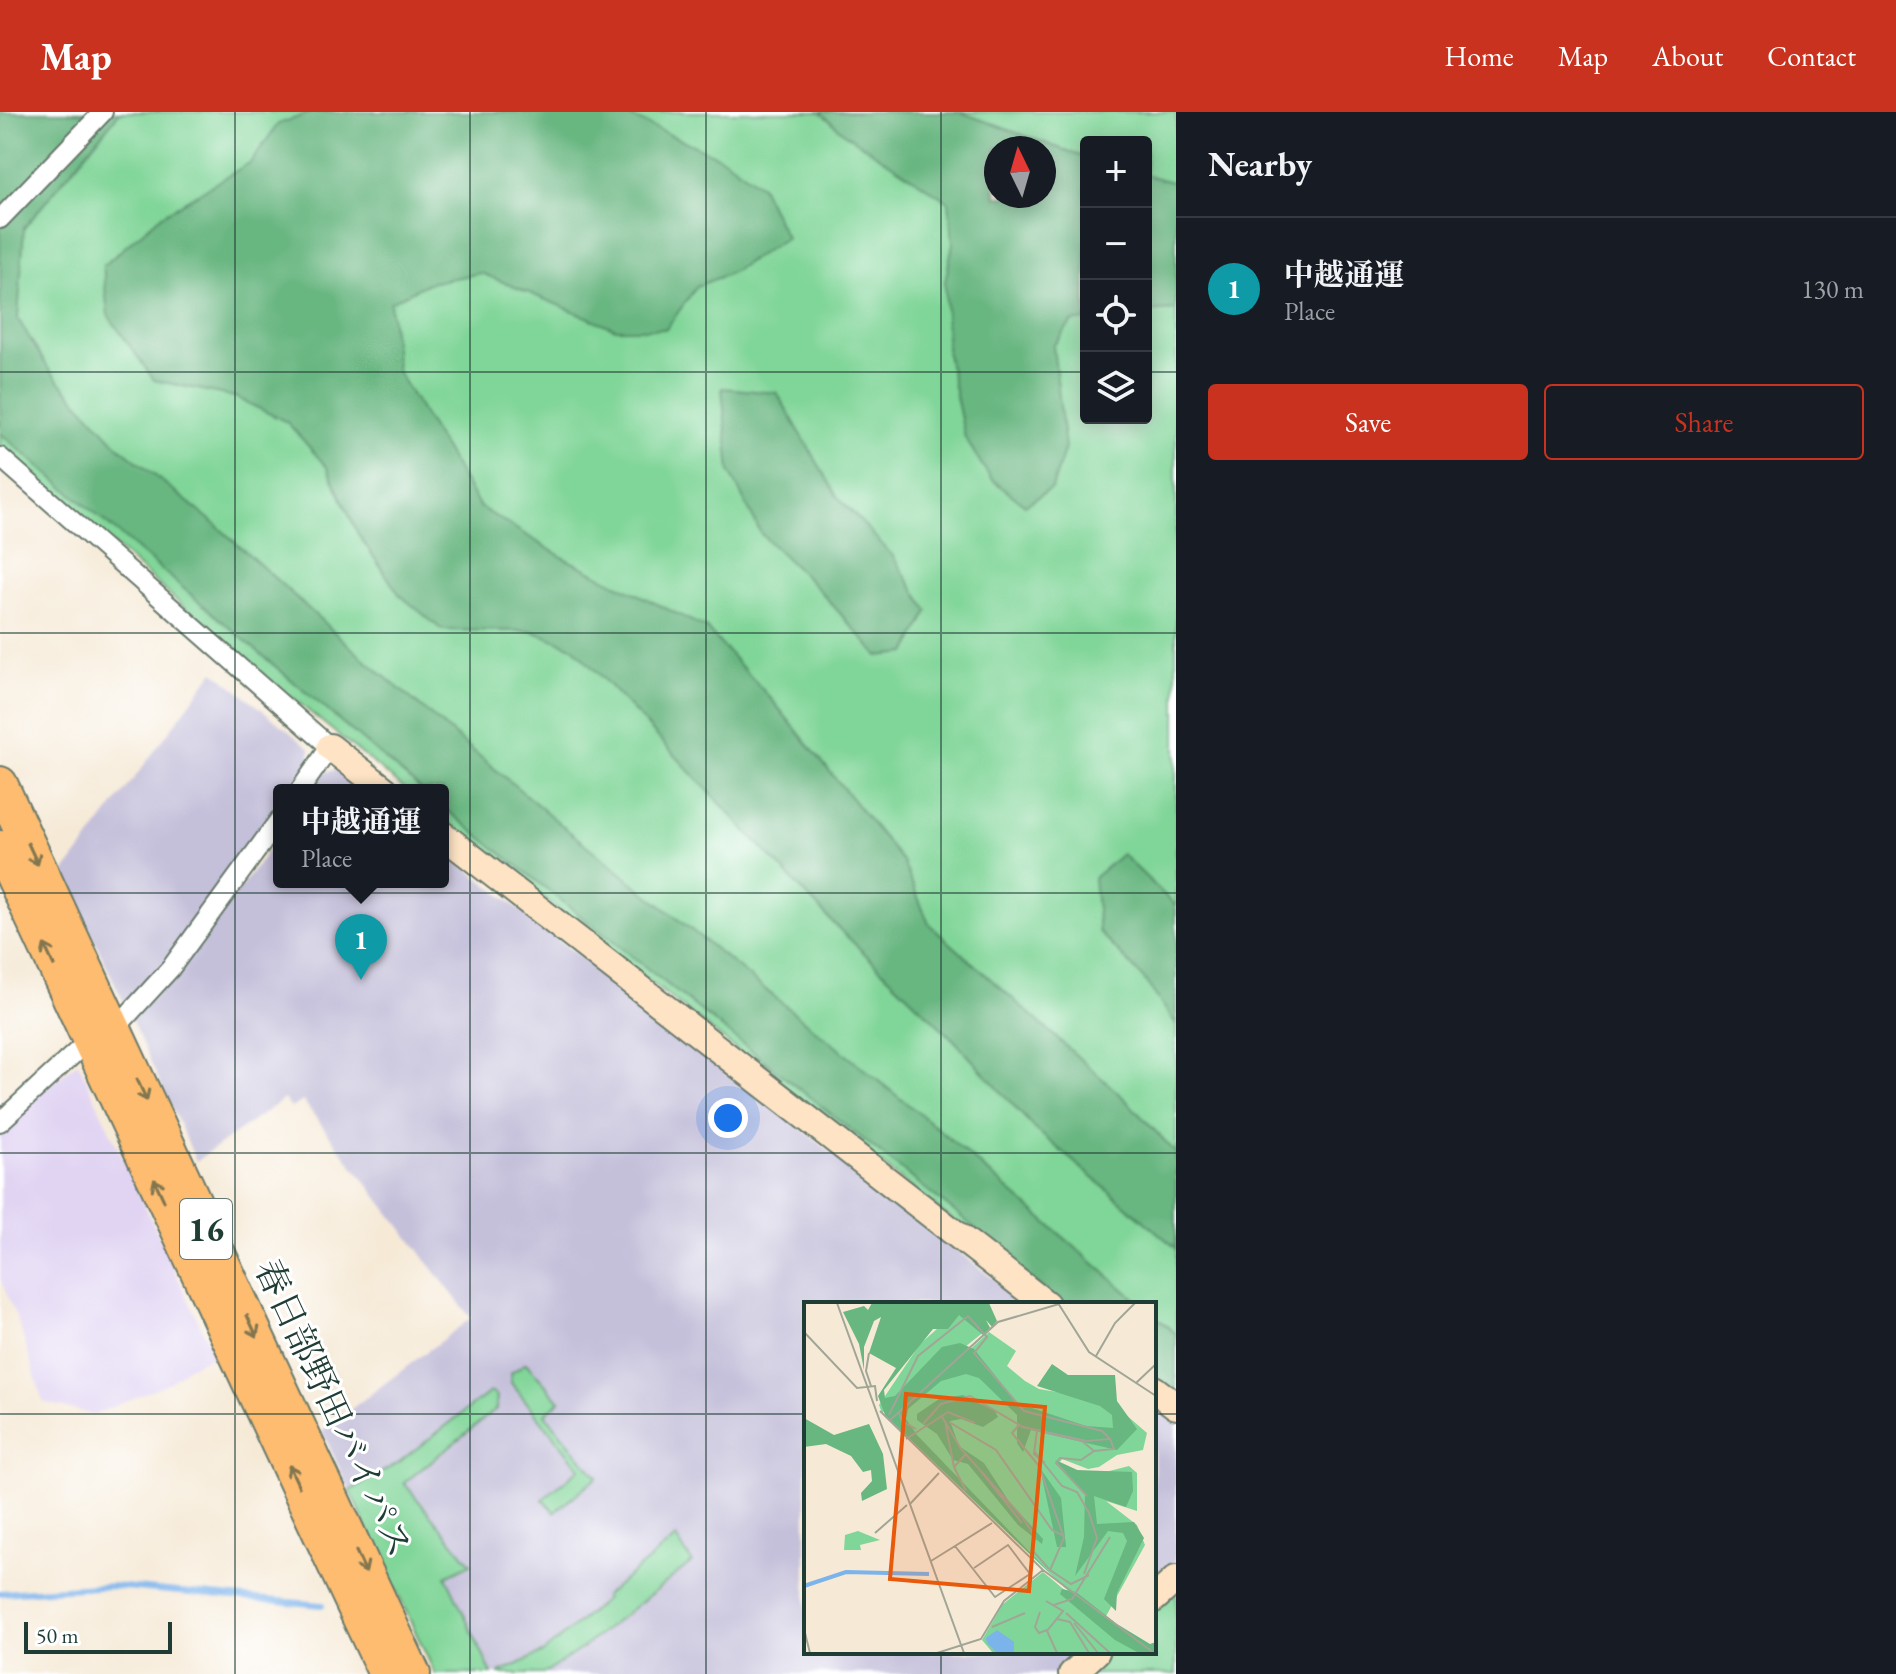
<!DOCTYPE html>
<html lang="en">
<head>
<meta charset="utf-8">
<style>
	body { margin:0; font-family:"EB Garamond","Noto Serif JP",serif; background:#20242c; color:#f1f3f6 }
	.controls { position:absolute; right:24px; top:24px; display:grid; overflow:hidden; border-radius:8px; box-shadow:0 4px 20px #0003 }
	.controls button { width:72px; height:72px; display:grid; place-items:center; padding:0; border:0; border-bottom:2px solid #363941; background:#171b24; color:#f1f3f6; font:40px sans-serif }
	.compass { position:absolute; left:984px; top:24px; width:72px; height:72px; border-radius:50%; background:#171b24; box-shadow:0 4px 20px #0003; rotate:355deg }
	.scale { position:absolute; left:24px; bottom:20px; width:148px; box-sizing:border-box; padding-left:8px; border:4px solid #1f3d34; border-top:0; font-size:22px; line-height:28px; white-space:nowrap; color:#1f3d34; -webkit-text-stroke:6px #fff; paint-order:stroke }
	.you { position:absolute; left:728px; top:1006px; width:28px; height:28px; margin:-20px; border:6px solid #fff; border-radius:50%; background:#1a73e8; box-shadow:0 0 0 12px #1a73e833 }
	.badge { display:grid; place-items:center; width:52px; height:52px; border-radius:50%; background:#c8321e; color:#fff; font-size:26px; font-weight:700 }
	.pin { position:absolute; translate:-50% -66px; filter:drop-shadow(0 2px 4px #0008) }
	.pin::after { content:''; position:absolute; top:42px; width:28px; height:24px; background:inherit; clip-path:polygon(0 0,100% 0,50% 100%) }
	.popup { position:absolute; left:273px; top:672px; width:176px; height:104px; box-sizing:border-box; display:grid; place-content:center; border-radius:8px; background:#171b24; filter:drop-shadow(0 2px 6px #0005); font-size:26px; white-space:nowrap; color:#9ea1a6 }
	.popup b { font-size:30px; color:#f1f3f6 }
	.popup::after { content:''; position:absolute; left:50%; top:100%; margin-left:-16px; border:16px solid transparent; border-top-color:#171b24 }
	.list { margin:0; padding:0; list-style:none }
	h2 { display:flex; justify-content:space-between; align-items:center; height:104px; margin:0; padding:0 32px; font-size:34px }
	h2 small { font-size:26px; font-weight:400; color:#9ea1a6 }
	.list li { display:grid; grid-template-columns:52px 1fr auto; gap:24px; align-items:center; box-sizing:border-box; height:144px; padding:0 32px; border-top:2px solid #363941 }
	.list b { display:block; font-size:30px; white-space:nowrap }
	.list p { margin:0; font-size:26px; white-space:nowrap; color:#9ea1a6 }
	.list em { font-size:26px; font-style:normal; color:#9ea1a6 }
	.actions { display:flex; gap:16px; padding:24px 32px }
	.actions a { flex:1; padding:18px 0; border:2px solid #c8321e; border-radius:8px; text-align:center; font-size:28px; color:#c8321e }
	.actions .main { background:#c8321e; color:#fff }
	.icon { flex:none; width:44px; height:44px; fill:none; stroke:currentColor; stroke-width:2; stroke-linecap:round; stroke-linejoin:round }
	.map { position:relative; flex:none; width:1176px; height:1562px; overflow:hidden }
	header { display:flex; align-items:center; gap:48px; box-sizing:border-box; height:112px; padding:0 40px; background:#c8321e; color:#fff }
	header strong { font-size:38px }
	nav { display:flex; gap:44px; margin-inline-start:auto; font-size:28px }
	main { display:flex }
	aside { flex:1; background:#171b24 }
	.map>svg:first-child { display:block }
</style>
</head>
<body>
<header>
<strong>Map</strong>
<nav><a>Home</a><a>Map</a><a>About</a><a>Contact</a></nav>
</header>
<main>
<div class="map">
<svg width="1176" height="1562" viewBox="0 0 1176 1562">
	<rect width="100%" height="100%" fill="#fff"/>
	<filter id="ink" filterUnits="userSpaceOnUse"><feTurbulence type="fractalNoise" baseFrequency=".0125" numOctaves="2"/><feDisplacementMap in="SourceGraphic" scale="16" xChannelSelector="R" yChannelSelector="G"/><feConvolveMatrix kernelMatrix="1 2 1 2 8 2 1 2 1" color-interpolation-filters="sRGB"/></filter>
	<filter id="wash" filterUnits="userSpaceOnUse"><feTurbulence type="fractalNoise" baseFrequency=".006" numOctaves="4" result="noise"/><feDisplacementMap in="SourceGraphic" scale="32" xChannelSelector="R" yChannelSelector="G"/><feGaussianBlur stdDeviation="1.8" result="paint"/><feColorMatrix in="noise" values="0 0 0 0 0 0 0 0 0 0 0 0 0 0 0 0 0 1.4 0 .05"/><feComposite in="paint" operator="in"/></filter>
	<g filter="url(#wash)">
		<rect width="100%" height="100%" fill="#f6ead7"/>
		<path fill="#e1d4f3" d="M 78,950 L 214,1243 L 188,1255 L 170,1270 L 94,1303 L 43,1290 L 20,1215 L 0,1167 L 0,1015 Z"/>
		<path fill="#c5c0da" d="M 214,559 L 310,636 L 310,647 L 289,678 L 279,678 L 279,692 L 161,855 L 124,891 L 63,762 Z
			M 336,658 L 363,678 L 310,678 L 323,660 Z
			M 279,724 L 279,770 L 443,770 L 443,738 L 1026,1192 L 806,1192 L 806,1540 L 1079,1540 L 1056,1562 L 435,1562 L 322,1319 L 471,1206 L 303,989 L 291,996 L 284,987 L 196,1049 L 131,907 L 171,868 Z
			M 1154,1292 L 1176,1310 L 1176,1451 L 1154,1471 Z"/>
		<path fill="#80d598" stroke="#508966" stroke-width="2" fill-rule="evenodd" d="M 109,0 L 1176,0 L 1176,1283 L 1154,1266 L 1154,1192 L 1059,1192 L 443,707 L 443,678 L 406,678 L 226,532 L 0,334 L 0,118 ZM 1086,30 L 1146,30 L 1146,306 L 1086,306 ZM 996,36 L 1044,36 L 1044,84 L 996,84 Z
			M 526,1251 L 560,1289 L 545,1302 L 597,1365 L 555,1400 L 543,1387 L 580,1356 L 511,1271 L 511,1261 Z
			M 490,1280 L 497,1284 L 496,1297 L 404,1371 L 471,1452 L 446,1464 L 492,1562 L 435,1562 L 350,1379 L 399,1350 Z
			M 676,1426 L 692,1450 L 581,1537 L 543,1562 L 498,1562 L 544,1540 L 606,1487 L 604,1484 Z
			M 1176,1479 L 1176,1562 L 1086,1562 L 1110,1540 L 1154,1540 L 1154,1500 Z"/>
		<path fill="#68b680" stroke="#447a5a" stroke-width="2" fill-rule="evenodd" d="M 0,0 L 120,0 L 24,116 L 18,207 L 50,259 L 118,334 L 214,411 L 365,548 L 570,720 L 937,1016 L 1141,1192 L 1059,1192 L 965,1108 L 443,695 L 443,678 L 422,678 L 406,665 L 0,321 Z
			M 313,0 L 620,0 L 724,47 L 761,74 L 786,126 L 730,161 L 697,174 L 666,217 L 616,217 L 481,161 L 428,171 L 390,190 L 397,259 L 480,395 L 564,446 L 706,516 L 773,589 L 903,750 L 929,812 L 1125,987 L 1176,1041 L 1176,1136 L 1034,1016 L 955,929 L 834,812 L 573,535 L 532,519 L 442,518 L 399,482 L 358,422 L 327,355 L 287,310 L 235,285 L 154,268 L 108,203 L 103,154 L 162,103 L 251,50 L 278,12 Z
			M 820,0 L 960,0 L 1086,46 L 1086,208 L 1072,210 L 1053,234 L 1065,336 L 1052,376 L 1025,393 L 991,367 L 965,326 L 947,242 L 945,170 L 953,131 L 949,90 L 844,21 ZM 996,36 L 1044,36 L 1044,84 L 996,84 Z
			M 1146,63 L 1176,71 L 1176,198 L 1146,200 Z
			M 722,276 L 777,281 L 837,384 L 892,443 L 928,499 L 907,541 L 878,544 L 821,480 L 761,422 L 730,360 Z
			M 1122,742 L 1176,794 L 1176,912 L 1143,866 L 1099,820 L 1094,766 Z
			M 1154,1203 L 1176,1222 L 1176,1296 L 1154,1277 Z"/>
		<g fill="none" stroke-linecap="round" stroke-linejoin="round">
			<path stroke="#7bb3eb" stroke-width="6" d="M 0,1481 L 113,1474 L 322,1493"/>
		</g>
	</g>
	<g filter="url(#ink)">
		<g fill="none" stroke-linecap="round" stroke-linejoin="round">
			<defs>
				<path id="street" d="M 0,107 L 103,0
					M 0,345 L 330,635 L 300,678
					M 114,918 L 170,857 L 279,708
					M 0,1010 L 89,928"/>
				<path id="secondary" d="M 330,635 L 385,678
					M 443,723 L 1046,1192
					M 1154,1277 L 1176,1294
					M 1154,1487 L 1176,1467
					M 1072,1562 L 1096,1540"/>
				<path id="highway" d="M 0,672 L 413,1562
					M 0,736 L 386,1562"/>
			</defs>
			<use href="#street" stroke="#6a7a6d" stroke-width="22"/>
			<use href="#secondary" stroke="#6a7a6d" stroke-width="30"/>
			<use href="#highway" stroke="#6a7a6d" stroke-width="38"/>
			<use href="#street" stroke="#fff" stroke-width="18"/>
			<use href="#secondary" stroke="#fee4c5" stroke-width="26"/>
			<use href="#highway" stroke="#fdbc6f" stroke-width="34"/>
		</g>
		<defs><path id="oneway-shaft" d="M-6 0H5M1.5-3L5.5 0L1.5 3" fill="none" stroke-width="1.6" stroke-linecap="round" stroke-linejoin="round" transform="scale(2)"/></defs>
		<g stroke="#83764f">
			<use href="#oneway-shaft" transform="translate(33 742) rotate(65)"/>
			<use href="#oneway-shaft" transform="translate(49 843) rotate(-115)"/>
			<use href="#oneway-shaft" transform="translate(142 978) rotate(65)"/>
			<use href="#oneway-shaft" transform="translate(159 1078) rotate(-115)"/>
			<use href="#oneway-shaft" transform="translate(252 1214) rotate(65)"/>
			<use href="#oneway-shaft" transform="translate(294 1364) rotate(-115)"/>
			<use href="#oneway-shaft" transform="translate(361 1450) rotate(65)"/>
		</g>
	</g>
	<path fill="none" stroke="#1f3d34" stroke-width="2" stroke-opacity="0.55" d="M 235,0 L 235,1562M 470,0 L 470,1562M 706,0 L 706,1562M 941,0 L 941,1192M 0,260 L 1086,260M 1146,260 L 1176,260M 0,521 L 1176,521M 0,781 L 1176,781M 0,1041 L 1176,1041M 0,1302 L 806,1302M 1154,1302 L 1176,1302M 941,1540 L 941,1562"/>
	<g text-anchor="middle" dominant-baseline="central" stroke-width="6" stroke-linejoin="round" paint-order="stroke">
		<rect fill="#fff" stroke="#627771" stroke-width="2" x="180" y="1087" width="52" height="60" rx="6"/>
		<g font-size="34" font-weight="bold" fill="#1f3d34">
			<text x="206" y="1117">16</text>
		</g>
		<g font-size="36" fill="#1f3d34" stroke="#fff">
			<text transform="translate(334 1296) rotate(65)">春日部野田バイパス</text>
		</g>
	</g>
	<g transform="translate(804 1190)">
		<rect width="352" height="352" fill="#f6ead7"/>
		<path d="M 160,3 L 186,25 L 78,111 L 75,103 L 116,42 ZM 185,30 L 212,49 L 203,64 L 221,79 L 235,87 L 306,99 L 343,131 L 339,148 L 313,153 L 295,165 L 284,167 L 258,157 L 256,160 L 286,174 L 325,164 L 333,171 L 333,209 L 302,199 L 333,223 L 341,243 L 301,316 L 261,286 L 87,120 ZM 54,229 L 76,238 L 56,243 L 57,248 L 40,248 L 41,233 ZM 239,270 L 263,290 L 347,351 L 189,351 L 178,338 L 199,302 Z" fill="#80d598"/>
		<path d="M 68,1 L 185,1 L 193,19 L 188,25 L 182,18 L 186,26 L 179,33 L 155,13 L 144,27 L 129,27 L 80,88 L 81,96 L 91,94 L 138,45 L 156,41 L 170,47 L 213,101 L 282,124 L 309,126 L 308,113 L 296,104 L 233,84 L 248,62 L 264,73 L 311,73 L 313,99 L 333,127 L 313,148 L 227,128 L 219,150 L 213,141 L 213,113 L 175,76 L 162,72 L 137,79 L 104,107 L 102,117 L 113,133 L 248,273 L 81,113 L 74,94 L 92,66 L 65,51 L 77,15 L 70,19 L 60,45 L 60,68 L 55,42 L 39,10 L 60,4 L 64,8 ZM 159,93 L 191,109 L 194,115 L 179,125 L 157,117 L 146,119 L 155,144 L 180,161 L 204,198 L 239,237 L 238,242 L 214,223 L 164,162 L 149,158 L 133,132 L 113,118 L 113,112 L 135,97 ZM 0,116 L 30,133 L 65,122 L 79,152 L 83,187 L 58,199 L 57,191 L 68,179 L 67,168 L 59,170 L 47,154 L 22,142 L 0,145 ZM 251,158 L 273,168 L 328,170 L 329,189 L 322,205 L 290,194 L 293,222 L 330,220 L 340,236 L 313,291 L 312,309 L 300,297 L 323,239 L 319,231 L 304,229 L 271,274 L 280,235 L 281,192 ZM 236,166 L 257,196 L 262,245 L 253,245 ZM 258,287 L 272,290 L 313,322 L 346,342 L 352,340 L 352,351 L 335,351 L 311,338 L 256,292 Z" fill="#68b680"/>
		<path d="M 193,328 L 210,340 L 210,351 L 193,351 L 183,341 L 182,336 Z" fill="#7bb3eb"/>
		<path fill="none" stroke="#7bb3eb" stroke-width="4" d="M 0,284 L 42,270 L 125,272"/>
		<path fill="none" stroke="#a0a596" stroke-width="2" d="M 33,1 L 160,351M 254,1 L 285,50 L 352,94M 0,30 L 53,86 L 71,84 L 73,99M 65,51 L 62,69 L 67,84M 292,54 L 311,21 L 331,1M 332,81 L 352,62M 76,109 L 239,268 L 350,351M 95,111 L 98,119 L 112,127M 85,113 L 114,54 L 164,14 L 183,35 L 170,51 L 220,109 L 298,129 L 306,137M 137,113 L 157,147 L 218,215 L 231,234 L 229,249 L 245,267M 85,119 L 194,20 L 255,2M 141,119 L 150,165M 145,120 L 192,148 L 248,228 L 260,234M 119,122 L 137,102 L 166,94 L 219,125 L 283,139 L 306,137 L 310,147 L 290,149 L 277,158 L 256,156 L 252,161 L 283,194M 215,123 L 208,131 L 235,164 L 260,236 L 246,268 L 267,282 L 285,273M 233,128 L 230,152 L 241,161M 239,130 L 278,139 L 290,149M 102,137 L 144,110 L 171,121M 230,149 L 258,184 L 273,190 L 285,211 L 293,236 L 280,272M 162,152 L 150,165 L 162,189M 175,167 L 218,221M 106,202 L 135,171M 71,231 L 103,203M 151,244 L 191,295 L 226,272M 127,259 L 188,221M 170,266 L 204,243 L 226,272M 242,299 L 259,309 L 243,329 L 253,351M 250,303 L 268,297 L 306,235M 236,310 L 231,325 L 235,331 L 243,328M 262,311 L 306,351M 253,317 L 266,320 L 285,351M 270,321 L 294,351M 188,325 L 221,311M 0,327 L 6,351M 133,351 L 177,337 L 200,299 L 239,268"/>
		<path fill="#e8590c" fill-opacity="0.15" stroke="#e8590c" stroke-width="4" d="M 102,92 L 241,105 L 225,289 L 86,277 Z"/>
		<rect width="352" height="352" fill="none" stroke="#1f3d34" stroke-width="4"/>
	</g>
</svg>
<div class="controls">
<button>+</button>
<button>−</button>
<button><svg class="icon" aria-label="locate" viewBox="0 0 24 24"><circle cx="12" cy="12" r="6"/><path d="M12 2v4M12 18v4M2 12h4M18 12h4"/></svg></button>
<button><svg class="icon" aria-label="layers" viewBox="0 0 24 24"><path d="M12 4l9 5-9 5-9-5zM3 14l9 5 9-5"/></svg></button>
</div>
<svg class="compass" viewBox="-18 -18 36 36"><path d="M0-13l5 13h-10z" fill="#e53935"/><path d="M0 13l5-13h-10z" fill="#9ea1a6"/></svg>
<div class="scale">50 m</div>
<div class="you"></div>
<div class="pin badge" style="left:361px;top:868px;background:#0f9aa8">1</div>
<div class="popup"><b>中越通運</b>Place</div>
</div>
<aside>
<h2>Nearby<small></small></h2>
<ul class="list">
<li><span class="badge" style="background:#0f9aa8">1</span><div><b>中越通運</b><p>Place</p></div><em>130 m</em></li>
</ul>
<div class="actions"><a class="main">Save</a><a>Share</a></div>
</aside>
</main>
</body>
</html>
